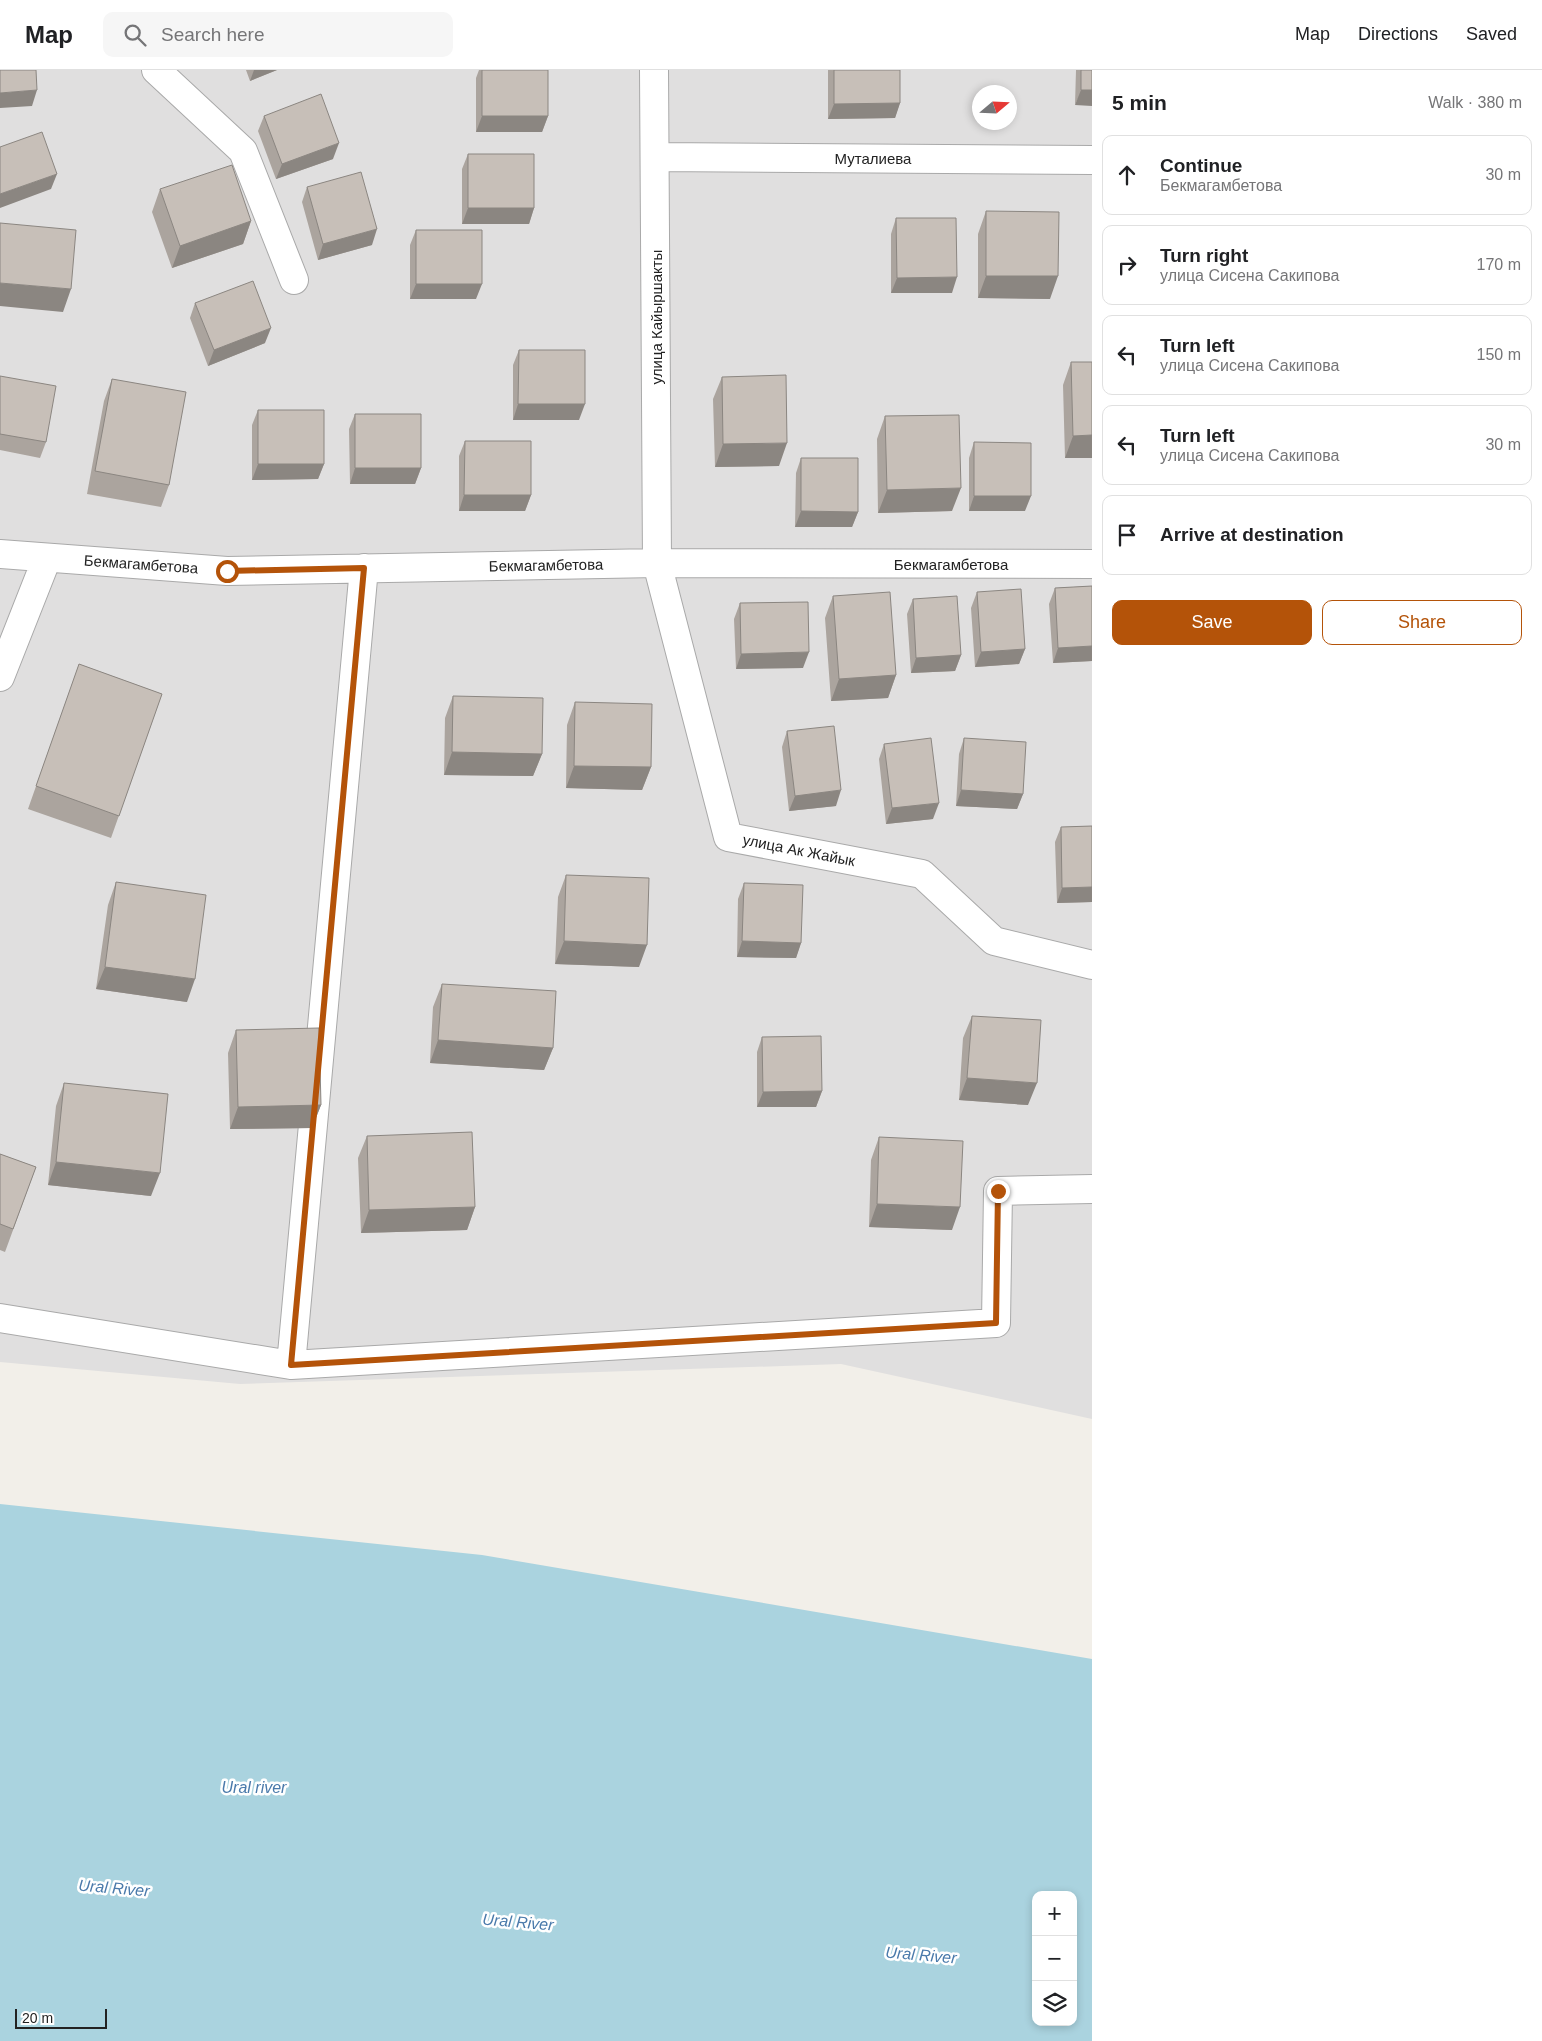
<!DOCTYPE html>
<html lang="en">
<head>
<meta charset="utf-8">
<style>
	body { margin:0; font-family:Arial,sans-serif; background:#f6f6f6; color:#202124 }
	.controls { position:absolute; right:15px; bottom:15px; display:grid; overflow:hidden; border-radius:10px; box-shadow:0 2px 8px #0003 }
	.controls button { width:45px; height:45px; display:grid; place-items:center; padding:0; border:0; border-bottom:1px solid #e0e0e0; background:#fff; color:#202124; font:25px sans-serif }
	.compass { position:absolute; left:972px; top:15px; width:45px; height:45px; border-radius:50%; background:#fff; box-shadow:0 2px 8px #0003; rotate:71deg }
	.scale { position:absolute; left:15px; bottom:12px; width:92px; box-sizing:border-box; padding-left:5px; border:2px solid #222; border-top:0; font-size:14px; line-height:18px; white-space:nowrap; color:#222; -webkit-text-stroke:4px #fff; paint-order:stroke }
	.stop { position:absolute; width:15px; height:15px; margin:-11px; border:4px solid #b45309; border-radius:50%; background:#fff }
	.stop.end { background:#b45309; border-color:#fff; box-shadow:0 1px 5px #0008 }
	.list { margin:0; padding:0; list-style:none }
	h2 { display:flex; justify-content:space-between; align-items:center; height:65px; margin:0; padding:0 20px; font-size:21px }
	h2 small { font-size:16px; font-weight:400; color:#757577 }
	.list li { display:grid; grid-template-columns:32px 1fr auto; gap:15px; align-items:center; box-sizing:border-box; height:80px; margin:0 10px 10px; padding:0 10px; border:1px solid #e0e0e0; border-radius:10px }
	.list b { display:block; font-size:19px; white-space:nowrap }
	.list p { margin:0; font-size:16px; white-space:nowrap; color:#757577 }
	.list em { font-size:16px; font-style:normal; color:#757577 }
	.actions { display:flex; gap:10px; padding:15px 20px }
	.actions a { flex:1; padding:11px 0; border:1px solid #b45309; border-radius:10px; text-align:center; font-size:18px; color:#b45309 }
	.actions .main { background:#b45309; color:#fff }
	.icon { flex:none; width:28px; height:28px; fill:none; stroke:currentColor; stroke-width:2; stroke-linecap:round; stroke-linejoin:round }
	.map { position:relative; flex:none; width:1092px; height:1971px; overflow:hidden }
	header { display:flex; align-items:center; gap:30px; box-sizing:border-box; height:70px; padding:0 25px; background:#fff; border-bottom:1px solid #e0e0e0 }
	header strong { font-size:24px }
	nav { display:flex; gap:28px; margin-inline-start:auto; font-size:18px }
	.search { width:350px; height:45px; background:#f6f6f6; display:flex; align-items:center; gap:12px; box-sizing:border-box; padding:0 18px; border-radius:10px; color:#757577; font-size:19px }
	main { display:flex }
	aside { flex:1; background:#fff }
	.map>svg:first-child { display:block }
</style>
</head>
<body>
<header>
<strong>Map</strong>
<div class="search"><svg class="icon" aria-label="search" viewBox="0 0 24 24"><circle cx="10" cy="10" r="6"/><path d="M15 15l6 6"/></svg>Search here</div>
<nav><a>Map</a><a>Directions</a><a>Saved</a></nav>
</header>
<main>
<div class="map">
<svg width="1092" height="1971" viewBox="0 0 1092 1971">
	<rect width="100%" height="100%" fill="#f2efe9"/>
	<path fill="#e0dfdf" fill-rule="evenodd" d="M 0,0 L 1092,0 L 1092,1349 L 841,1294 L 240,1314 L 0,1292 ZM 979,22 L 1009,22 L 1009,52 L 979,52 Z"/>
	<path fill="#aad3df" fill-rule="evenodd" d="M 0,1434 L 482,1485 L 1092,1589 L 1092,1971 L 0,1971 ZM 1036,1825 L 1073,1825 L 1073,1952 L 1036,1952 Z"/>
	<g fill="none" stroke-linecap="round" stroke-linejoin="round">
		<defs>
			<path id="minor" d="M 156,0 L 243,81 L 294,210
				M 654,0 L 657,493 L 728,767 L 922,804 L 994,871 L 1092,895
				M 655,87 L 1092,90
				M 0,484 L 227,501 L 657,493 L 1092,494
				M 364,498 L 291,1295 L 996,1253 L 998,1121 L 1092,1119
				M 0,607 L 47,488
				M 0,1248 L 291,1295"/>
		</defs>
		<use href="#minor" stroke="#a9a9a9" stroke-width="30"/>
		<use href="#minor" stroke="#fff" stroke-width="28"/>
	</g>
	<path fill="#aba49e" d="M 246,0 L 277,0 L 250,11 Z
		M 479,0 L 548,0 L 548,46 L 542,62 L 476,62 L 476,8 Z
		M 828,0 L 900,0 L 900,33 L 895,48 L 828,49 Z
		M 1076,0 L 1092,0 L 1075,35 Z
		M 264,46 L 333,89 L 276,109 L 258,61 Z
		M 468,84 L 534,138 L 529,154 L 462,154 L 462,99 Z
		M 307,117 L 372,175 L 318,190 L 302,132 Z
		M 160,119 L 251,151 L 243,174 L 172,198 L 152,142 Z
		M 986,141 L 1050,229 L 978,228 L 978,164 Z
		M 896,148 L 952,223 L 891,223 L 891,164 Z
		M 416,160 L 476,229 L 410,229 L 410,175 Z
		M 195,233 L 265,273 L 208,296 L 190,248 Z
		M 519,280 L 579,350 L 513,350 L 513,295 Z
		M 1071,292 L 1092,292 L 1092,388 L 1065,388 L 1063,315 Z
		M 0,306 L 46,372 L 40,388 L 0,380 Z
		M 722,307 L 779,396 L 715,397 L 713,329 Z
		M 112,309 L 169,415 L 161,437 L 87,424 L 104,331 Z
		M 258,340 L 324,394 L 318,409 L 252,410 L 252,355 Z
		M 355,344 L 421,398 L 415,414 L 350,414 L 349,359 Z
		M 885,346 L 952,441 L 878,443 L 877,369 Z
		M 465,371 L 531,425 L 525,441 L 459,441 L 459,386 Z
		M 974,372 L 1025,441 L 969,441 L 969,388 Z
		M 801,388 L 858,442 L 852,457 L 795,457 L 796,403 Z
		M 1092,516 L 1092,591 L 1053,593 L 1049,534 L 1055,518 Z
		M 977,522 L 1025,579 L 1019,594 L 975,597 L 971,538 Z
		M 833,526 L 896,605 L 888,628 L 831,631 L 825,548 Z
		M 913,529 L 961,585 L 955,601 L 911,603 L 907,544 Z
		M 740,533 L 803,598 L 736,599 L 734,549 Z
		M 79,594 L 162,624 L 111,768 L 28,739 Z
		M 453,626 L 542,684 L 533,706 L 444,705 L 445,648 Z
		M 575,632 L 651,697 L 642,720 L 566,718 L 567,655 Z
		M 787,661 L 836,736 L 789,741 L 782,677 Z
		M 964,668 L 1023,724 L 1017,739 L 956,736 L 959,684 Z
		M 884,674 L 933,749 L 886,754 L 879,689 Z
		M 1092,756 L 1092,832 L 1057,833 L 1055,772 L 1061,757 Z
		M 566,805 L 639,897 L 555,894 L 558,827 Z
		M 116,812 L 187,932 L 96,919 L 108,835 Z
		M 744,813 L 801,873 L 796,888 L 737,887 L 738,829 Z
		M 442,914 L 553,978 L 544,1000 L 430,993 L 433,937 Z
		M 972,946 L 1028,1035 L 959,1030 L 963,968 Z
		M 236,960 L 321,1035 L 312,1058 L 230,1059 L 228,983 Z
		M 762,967 L 822,1021 L 816,1037 L 757,1037 L 757,982 Z
		M 64,1013 L 151,1126 L 48,1115 L 56,1036 Z
		M 367,1066 L 475,1137 L 467,1160 L 361,1163 L 358,1088 Z
		M 879,1067 L 952,1160 L 869,1157 L 871,1090 Z
		M 0,1084 L 36,1097 L 5,1182 L 0,1180 Z"/>
	<path fill="#8b8681" d="M 254,0 L 277,0 L 250,11 Z
		M 37,20 L 32,36 L 0,38 L 0,23 Z
		M 1081,20 L 1092,20 L 1092,36 L 1075,35 Z
		M 900,33 L 895,48 L 828,49 L 834,34 Z
		M 482,46 L 548,46 L 542,62 L 476,62 Z
		M 339,73 L 333,89 L 276,109 L 282,94 Z
		M 57,104 L 51,119 L 0,138 L 0,124 Z
		M 468,138 L 534,138 L 529,154 L 462,154 Z
		M 251,151 L 243,174 L 172,198 L 180,176 Z
		M 377,159 L 372,175 L 318,190 L 323,174 Z
		M 986,206 L 1058,206 L 1050,229 L 978,228 Z
		M 957,207 L 952,223 L 891,223 L 897,208 Z
		M 0,213 L 71,219 L 63,242 L 0,236 Z
		M 416,214 L 482,214 L 476,229 L 410,229 Z
		M 271,258 L 265,273 L 208,296 L 214,280 Z
		M 518,334 L 585,334 L 579,350 L 513,350 Z
		M 1092,365 L 1092,388 L 1065,388 L 1073,366 Z
		M 787,373 L 779,396 L 715,397 L 723,374 Z
		M 258,394 L 324,394 L 318,409 L 252,410 Z
		M 355,398 L 421,398 L 415,414 L 350,414 Z
		M 961,418 L 952,441 L 878,443 L 887,420 Z
		M 464,425 L 531,425 L 525,441 L 459,441 Z
		M 974,426 L 1031,426 L 1025,441 L 969,441 Z
		M 801,441 L 858,442 L 852,457 L 795,457 Z
		M 1092,576 L 1092,591 L 1053,593 L 1058,578 Z
		M 1025,579 L 1019,594 L 975,597 L 981,582 Z
		M 809,582 L 803,598 L 736,599 L 741,584 Z
		M 961,585 L 955,601 L 911,603 L 916,588 Z
		M 896,605 L 888,628 L 831,631 L 839,609 Z
		M 452,682 L 542,684 L 533,706 L 444,705 Z
		M 574,696 L 651,697 L 642,720 L 566,718 Z
		M 841,720 L 836,736 L 789,741 L 795,726 Z
		M 961,720 L 1023,724 L 1017,739 L 956,736 Z
		M 939,733 L 933,749 L 886,754 L 892,738 Z
		M 1092,817 L 1092,832 L 1057,833 L 1062,818 Z
		M 564,871 L 647,875 L 639,897 L 555,894 Z
		M 742,871 L 801,873 L 796,888 L 737,887 Z
		M 105,897 L 195,909 L 187,932 L 96,919 Z
		M 438,970 L 553,978 L 544,1000 L 430,993 Z
		M 967,1008 L 1037,1013 L 1028,1035 L 959,1030 Z
		M 822,1021 L 816,1037 L 757,1037 L 763,1022 Z
		M 321,1035 L 312,1058 L 230,1059 L 238,1037 Z
		M 56,1092 L 160,1103 L 151,1126 L 48,1115 Z
		M 877,1134 L 960,1137 L 952,1160 L 869,1157 Z
		M 475,1137 L 467,1160 L 361,1163 L 369,1140 Z"/>
	<path fill="#c7bfb8" stroke="#8b8681" d="M 0,0 L 36,0 L 37,20 L 0,23 Z
		M 482,0 L 548,0 L 548,46 L 482,46 Z
		M 834,0 L 900,0 L 900,33 L 834,34 Z
		M 1081,0 L 1092,0 L 1092,20 L 1081,20 Z
		M 321,24 L 339,73 L 282,94 L 264,46 Z
		M 42,62 L 57,104 L 0,124 L 0,77 Z
		M 468,84 L 534,84 L 534,138 L 468,138 Z
		M 232,95 L 251,151 L 180,176 L 160,119 Z
		M 361,102 L 377,159 L 323,174 L 307,117 Z
		M 986,141 L 1059,142 L 1058,206 L 986,206 Z
		M 896,148 L 956,148 L 957,207 L 897,208 Z
		M 0,153 L 76,160 L 71,219 L 0,213 Z
		M 416,160 L 482,160 L 482,214 L 416,214 Z
		M 253,211 L 271,258 L 214,280 L 195,233 Z
		M 519,280 L 585,280 L 585,334 L 518,334 Z
		M 1071,292 L 1092,292 L 1092,365 L 1073,366 Z
		M 786,305 L 787,373 L 723,374 L 722,307 Z
		M 0,306 L 56,316 L 46,372 L 0,364 Z
		M 112,309 L 186,322 L 169,415 L 95,401 Z
		M 258,340 L 324,340 L 324,394 L 258,394 Z
		M 355,344 L 421,344 L 421,398 L 355,398 Z
		M 959,345 L 961,418 L 887,420 L 885,346 Z
		M 465,371 L 531,371 L 531,425 L 464,425 Z
		M 974,372 L 1031,373 L 1031,426 L 974,426 Z
		M 801,388 L 858,388 L 858,442 L 801,441 Z
		M 1092,516 L 1092,576 L 1058,578 L 1055,518 Z
		M 1021,519 L 1025,579 L 981,582 L 977,522 Z
		M 890,522 L 896,605 L 839,609 L 833,526 Z
		M 957,526 L 961,585 L 916,588 L 913,529 Z
		M 808,532 L 809,582 L 741,584 L 740,533 Z
		M 79,594 L 162,624 L 119,746 L 36,716 Z
		M 453,626 L 543,628 L 542,684 L 452,682 Z
		M 575,632 L 652,634 L 651,697 L 574,696 Z
		M 834,656 L 841,720 L 795,726 L 787,661 Z
		M 931,668 L 939,733 L 892,738 L 884,674 Z
		M 964,668 L 1026,672 L 1023,724 L 961,720 Z
		M 1092,756 L 1092,817 L 1062,818 L 1061,757 Z
		M 566,805 L 649,808 L 647,875 L 564,871 Z
		M 116,812 L 206,825 L 195,909 L 105,897 Z
		M 744,813 L 803,815 L 801,873 L 742,871 Z
		M 442,914 L 556,921 L 553,978 L 438,970 Z
		M 972,946 L 1041,950 L 1037,1013 L 967,1008 Z
		M 319,958 L 321,1035 L 238,1037 L 236,960 Z
		M 821,966 L 822,1021 L 763,1022 L 762,967 Z
		M 64,1013 L 168,1024 L 160,1103 L 56,1092 Z
		M 472,1062 L 475,1137 L 369,1140 L 367,1066 Z
		M 879,1067 L 963,1071 L 960,1137 L 877,1134 Z
		M 0,1084 L 36,1097 L 13,1159 L 0,1154 Z"/>
	<g fill="none" stroke-linecap="round" stroke-linejoin="round">
		<path stroke="#b45309" stroke-width="6" d="M 227,501 L 364,498 L 291,1295 L 996,1253 L 998,1121"/>
	</g>
	<g text-anchor="middle" dominant-baseline="central" stroke-width="5" stroke-linejoin="round" paint-order="stroke">
		<g font-size="15" fill="#222" stroke="#fff">
			<text x="873" y="88">Муталиева</text>
			<text transform="translate(656 247) rotate(-90)">улица Кайыршакты</text>
			<text transform="translate(141 494) rotate(4)">Бекмагамбетова</text>
			<text x="951" y="494">Бекмагамбетова</text>
			<text transform="translate(546 495) rotate(-1)">Бекмагамбетова</text>
			<text transform="translate(799 780) rotate(11)">улица Ак Жайык</text>
		</g>
		<g font-size="16" font-style="italic" fill="#4a7aab" stroke="#fff">
			<text x="254" y="1717">Ural river</text>
			<text transform="translate(114 1818) rotate(5)">Ural River</text>
			<text transform="translate(518 1852) rotate(5)">Ural River</text>
			<text transform="translate(921 1885) rotate(5)">Ural River</text>
		</g>
	</g>
</svg>
<div class="controls">
<button>+</button>
<button>−</button>
<button><svg class="icon" aria-label="layers" viewBox="0 0 24 24"><path d="M12 4l9 5-9 5-9-5zM3 14l9 5 9-5"/></svg></button>
</div>
<svg class="compass" viewBox="-18 -18 36 36"><path d="M0-13l5 13h-10z" fill="#e53935"/><path d="M0 13l5-13h-10z" fill="#757577"/></svg>
<div class="scale">20 m</div>
<div class="stop" style="left:227px;top:501px"></div>
<div class="stop end" style="left:998px;top:1121px"></div>
</div>
<aside>
<h2>5 min<small>Walk · 380 m</small></h2>
<ul class="list">
<li><svg class="icon" aria-label="ahead" viewBox="0 0 24 24"><path d="M12 20V5M6 11l6-6 6 6"/></svg><div><b>Continue</b><p>Бекмагамбетова</p></div><em>30 m</em></li>
<li><svg class="icon" aria-label="right" viewBox="0 0 24 24"><path d="M7 20v-9h11M14 6l5 5-5 5"/></svg><div><b>Turn right</b><p>улица Сисена Сакипова</p></div><em>170 m</em></li>
<li><svg class="icon" aria-label="left" viewBox="0 0 24 24"><path d="M17 20v-9H6M10 6l-5 5 5 5"/></svg><div><b>Turn left</b><p>улица Сисена Сакипова</p></div><em>150 m</em></li>
<li><svg class="icon" aria-label="left" viewBox="0 0 24 24"><path d="M17 20v-9H6M10 6l-5 5 5 5"/></svg><div><b>Turn left</b><p>улица Сисена Сакипова</p></div><em>30 m</em></li>
<li><svg class="icon" aria-label="arrive" viewBox="0 0 24 24"><path d="M6 21V4h12l-3 4 3 4H6"/></svg><div><b>Arrive at destination</b></div></li>
</ul>
<div class="actions"><a class="main">Save</a><a>Share</a></div>
</aside>
</main>
</body>
</html>
